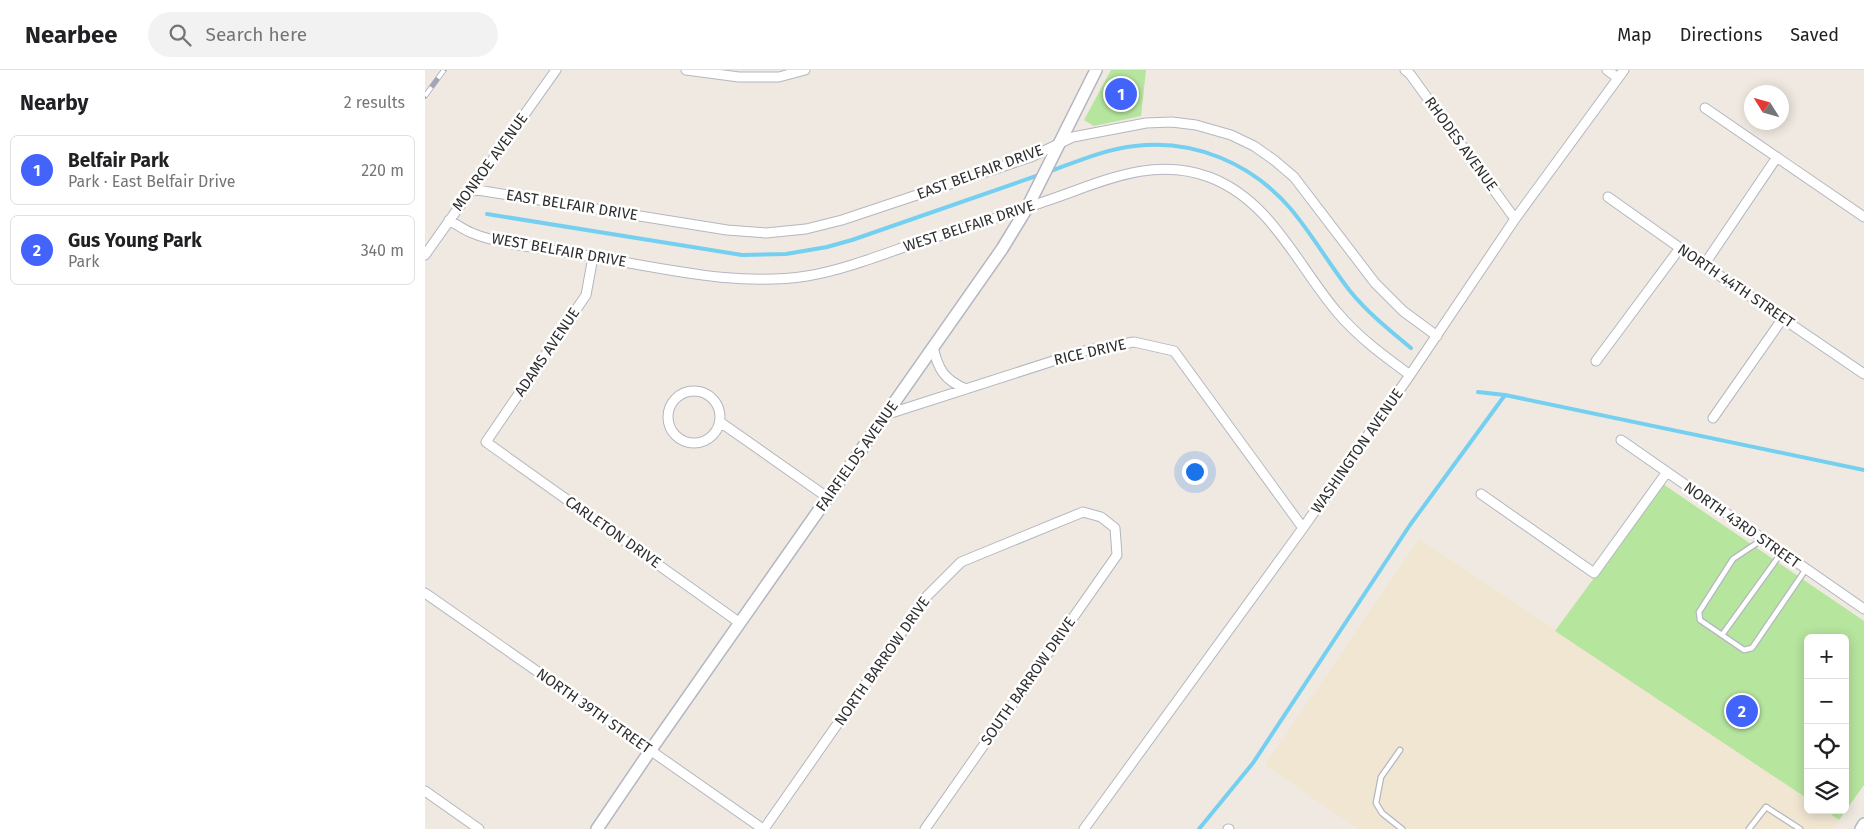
<!DOCTYPE html>
<html lang="en">
<head>
<meta charset="utf-8">
<style>
	body { margin:0; font-family:"Fira Sans",sans-serif; background:#f2f2f2; color:#202124 }
	.controls { position:absolute; right:15px; bottom:15px; display:grid; overflow:hidden; border-radius:8px; box-shadow:0 2px 12px #0003 }
	.controls button { width:45px; height:45px; display:grid; place-items:center; padding:0; border:0; border-bottom:1px solid #e0e0e0; background:#fff; color:#202124; font:25px sans-serif }
	.compass { position:absolute; left:1319px; top:15px; width:45px; height:45px; border-radius:50%; background:#fff; box-shadow:0 2px 12px #0003; rotate:307deg }
	.you { position:absolute; left:769px; top:401px; width:18px; height:18px; margin:-12px; border:4px solid #fff; border-radius:50%; background:#1a73e8; box-shadow:0 0 0 8px #1a73e833 }
	.badge { display:grid; place-items:center; width:32px; height:32px; border-radius:50%; background:#4264fb; color:#fff; font-size:16px; font-weight:700 }
	.pin { position:absolute; translate:-50% -50%; border:2px solid #fff; box-shadow:0 1px 5px #0006 }
	.list { margin:0; padding:0; list-style:none }
	h2 { display:flex; justify-content:space-between; align-items:center; height:65px; margin:0; padding:0 20px; font-size:21px }
	h2 small { font-size:16px; font-weight:400; color:#757577 }
	.list li { display:grid; grid-template-columns:32px 1fr auto; gap:15px; align-items:center; box-sizing:border-box; height:70px; margin:0 10px 10px; padding:0 10px; border:1px solid #e0e0e0; border-radius:8px }
	.list b { display:block; font-size:19px; white-space:nowrap }
	.list p { margin:0; font-size:16px; white-space:nowrap; color:#757577 }
	.list em { font-size:16px; font-style:normal; color:#757577 }
	.icon { flex:none; width:28px; height:28px; fill:none; stroke:currentColor; stroke-width:2; stroke-linecap:round; stroke-linejoin:round }
	.map { position:relative; flex:none; width:1439px; height:759px; overflow:hidden }
	header { display:flex; align-items:center; gap:30px; box-sizing:border-box; height:70px; padding:0 25px; background:#fff; border-bottom:1px solid #e0e0e0 }
	header strong { font-size:24px }
	nav { display:flex; gap:28px; margin-inline-start:auto; font-size:18px }
	.search { width:350px; height:45px; background:#f2f2f2; display:flex; align-items:center; gap:12px; box-sizing:border-box; padding:0 18px; border-radius:28px; color:#757577; font-size:19px }
	main { display:flex }
	aside { flex:1; background:#fff }
	.map>svg:first-child { display:block }
</style>
</head>
<body>
<header>
<strong>Nearbee</strong>
<div class="search"><svg class="icon" aria-label="search" viewBox="0 0 24 24"><circle cx="10" cy="10" r="6"/><path d="M15 15l6 6"/></svg>Search here</div>
<nav><a>Map</a><a>Directions</a><a>Saved</a></nav>
</header>
<main>
<aside>
<h2>Nearby<small>2 results</small></h2>
<ul class="list">
<li><span class="badge">1</span><div><b>Belfair Park</b><p>Park · East Belfair Drive</p></div><em>220 m</em></li>
<li><span class="badge">2</span><div><b>Gus Young Park</b><p>Park</p></div><em>340 m</em></li>
</ul>
</aside>
<div class="map">
<svg width="1439" height="759" viewBox="0 0 1439 759">
	<rect width="100%" height="100%" fill="#efe9e1"/>
	<path fill="#f0e6d1" d="M 994,469 L 1383,729 L 1383,740 L 1400,740 L 1414,750 L 1408,759 L 933,759 L 840,695 Z"/>
	<path fill="#b6e59e" d="M 686,0 L 721,0 L 716,46 L 669,56 L 659,50 Z
		M 1238,414 L 1439,551 L 1439,715 L 1414,750 L 1400,740 L 1420,740 L 1420,568 L 1383,568 L 1383,729 L 1130,561 Z"/>
	<g fill="none" stroke-linecap="round" stroke-linejoin="round">
		<path stroke="#75cff0" stroke-width="4" d="M 623,102 C 651,92 680,79 710,76 C 769,69 826,93 865,138 C 887,164 904,194 925,221 C 943,243 964,260 986,278
			M 62,144 L 317,185 L 361,184 L 402,177 L 427,170 L 614,105
			M 1053,322 L 1080,325 L 1439,400
			M 774,759 L 828,693 L 985,455 L 1080,325"/>
		<defs>
			<path id="service" d="M 1338,469 L 1308,489 L 1274,542 L 1275,550 L 1319,580 L 1327,578 L 1381,499
				M 1297,565 L 1357,482
				M 975,680 L 956,707 L 951,733 L 957,743 L 977,759
				M 1324,759 L 1341,737 L 1375,759"/>
			<path id="minor" d="M 261,0 L 314,7 L 354,7 L 380,0
				M 980,0 L 985,4 L 1090,149
				M 1182,0 L 1193,8
				M 1280,38 L 1439,147
				M 46,119 L 302,160 L 341,163 L 381,159 L 417,150 L 606,87 L 648,67 L 721,53 L 747,52 L 771,55 L 806,65 L 829,76 L 849,90 L 869,107 L 950,213 L 978,241 L 1012,266
				M 1183,127 L 1279,195 L 1439,304
				M 24,150 C 31,154 39,160 47,163 C 63,170 82,173 99,176 C 122,179 145,183 169,187 C 238,198 311,217 382,206 C 417,200 451,187 485,175 C 530,161 574,148 618,132 C 673,114 726,85 784,107 C 846,130 872,195 912,242 C 933,267 959,286 985,305
				M 0,185 L 131,0
				M 168,187 L 161,225 L 61,372 L 315,553
				M 1279,195 L 1352,87
				M 508,277 C 513,299 519,310 541,319
				M 1171,291 L 1255,178
				M243 347a26 26 0 1 1 52 0a26 26 0 1 1-52 0Z
				M 460,345 L 659,281 L 709,272 L 749,281 L 878,458
				M 1288,348 L 1358,248
				M 295,352 L 402,427
				M 1196,370 L 1439,539
				M 1056,424 L 1169,503 L 1242,402
				M 0,523 L 338,759
				M 0,721 L 54,759
				M 339,759 L 502,526 L 536,492 L 658,442 L 676,447 L 690,458 L 692,485 L 500,759
				M 659,759 L 878,458 L 985,305 L 1090,149 L 1199,0
				M 803,759 L 804,759"/>
			<path id="tertiary" d="M 172,759 L 225,681 L 577,179 L 602,138 L 671,0
				M 1436,759 L 1439,754"/>
		</defs>
		<use href="#service" stroke="#b4b7c1" stroke-width="7"/>
		<use href="#minor" stroke="#b4b7c1" stroke-width="11"/>
		<use href="#tertiary" stroke="#b4b7c1" stroke-width="14"/>
		<use href="#service" stroke="#fff" stroke-width="4.5"/>
		<use href="#minor" stroke="#fff" stroke-width="9"/>
		<use href="#tertiary" stroke="#fff" stroke-width="11"/>
		<defs>
			<path id="rail" d="M 0,26 L 19,0"/>
		</defs>
		<use href="#rail" stroke="#a3a6b8" stroke-width="5.5"/>
		<use href="#rail" stroke="#fff" stroke-width="4" stroke-dasharray="11" stroke-linecap="butt"/>
	</g>
	<g text-anchor="middle" dominant-baseline="central" stroke-width="5" stroke-linejoin="round" paint-order="stroke">
		<g font-size="15" fill="#2e2e2e" stroke="#fff">
			<text transform="translate(1036 74) rotate(54)">RHODES AVENUE</text>
			<text transform="translate(65 92) rotate(-54)">MONROE AVENUE</text>
			<text transform="translate(555 102) rotate(-20)">EAST BELFAIR DRIVE</text>
			<text transform="translate(147 135) rotate(9)">EAST BELFAIR DRIVE</text>
			<text transform="translate(544 156) rotate(-18)">WEST BELFAIR DRIVE</text>
			<text transform="translate(134 180) rotate(10)">WEST BELFAIR DRIVE</text>
			<text transform="translate(1311 216) rotate(34)">NORTH 44TH STREET</text>
			<text transform="translate(122 282) rotate(-56)">ADAMS AVENUE</text>
			<text transform="translate(665 282) rotate(-13)">RICE DRIVE</text>
			<text transform="translate(932 381) rotate(-55)">WASHINGTON AVENUE</text>
			<text transform="translate(432 386) rotate(-55)">FAIRFIELDS AVENUE</text>
			<text transform="translate(1317 455) rotate(35)">NORTH 43RD STREET</text>
			<text transform="translate(188 462) rotate(35)">CARLETON DRIVE</text>
			<text transform="translate(457 591) rotate(-55)">NORTH BARROW DRIVE</text>
			<text transform="translate(603 611) rotate(-55)">SOUTH BARROW DRIVE</text>
			<text transform="translate(169 641) rotate(35)">NORTH 39TH STREET</text>
		</g>
	</g>
</svg>
<div class="controls">
<button>+</button>
<button>−</button>
<button><svg class="icon" aria-label="locate" viewBox="0 0 24 24"><circle cx="12" cy="12" r="6"/><path d="M12 2v4M12 18v4M2 12h4M18 12h4"/></svg></button>
<button><svg class="icon" aria-label="layers" viewBox="0 0 24 24"><path d="M12 4l9 5-9 5-9-5zM3 14l9 5 9-5"/></svg></button>
</div>
<svg class="compass" viewBox="-18 -18 36 36"><path d="M0-13l5 13h-10z" fill="#e53935"/><path d="M0 13l5-13h-10z" fill="#757577"/></svg>
<div class="you"></div>
<div class="pin badge" style="left:696px;top:24px">1</div>
<div class="pin badge" style="left:1317px;top:641px">2</div>
</div>
</main>
</body>
</html>
